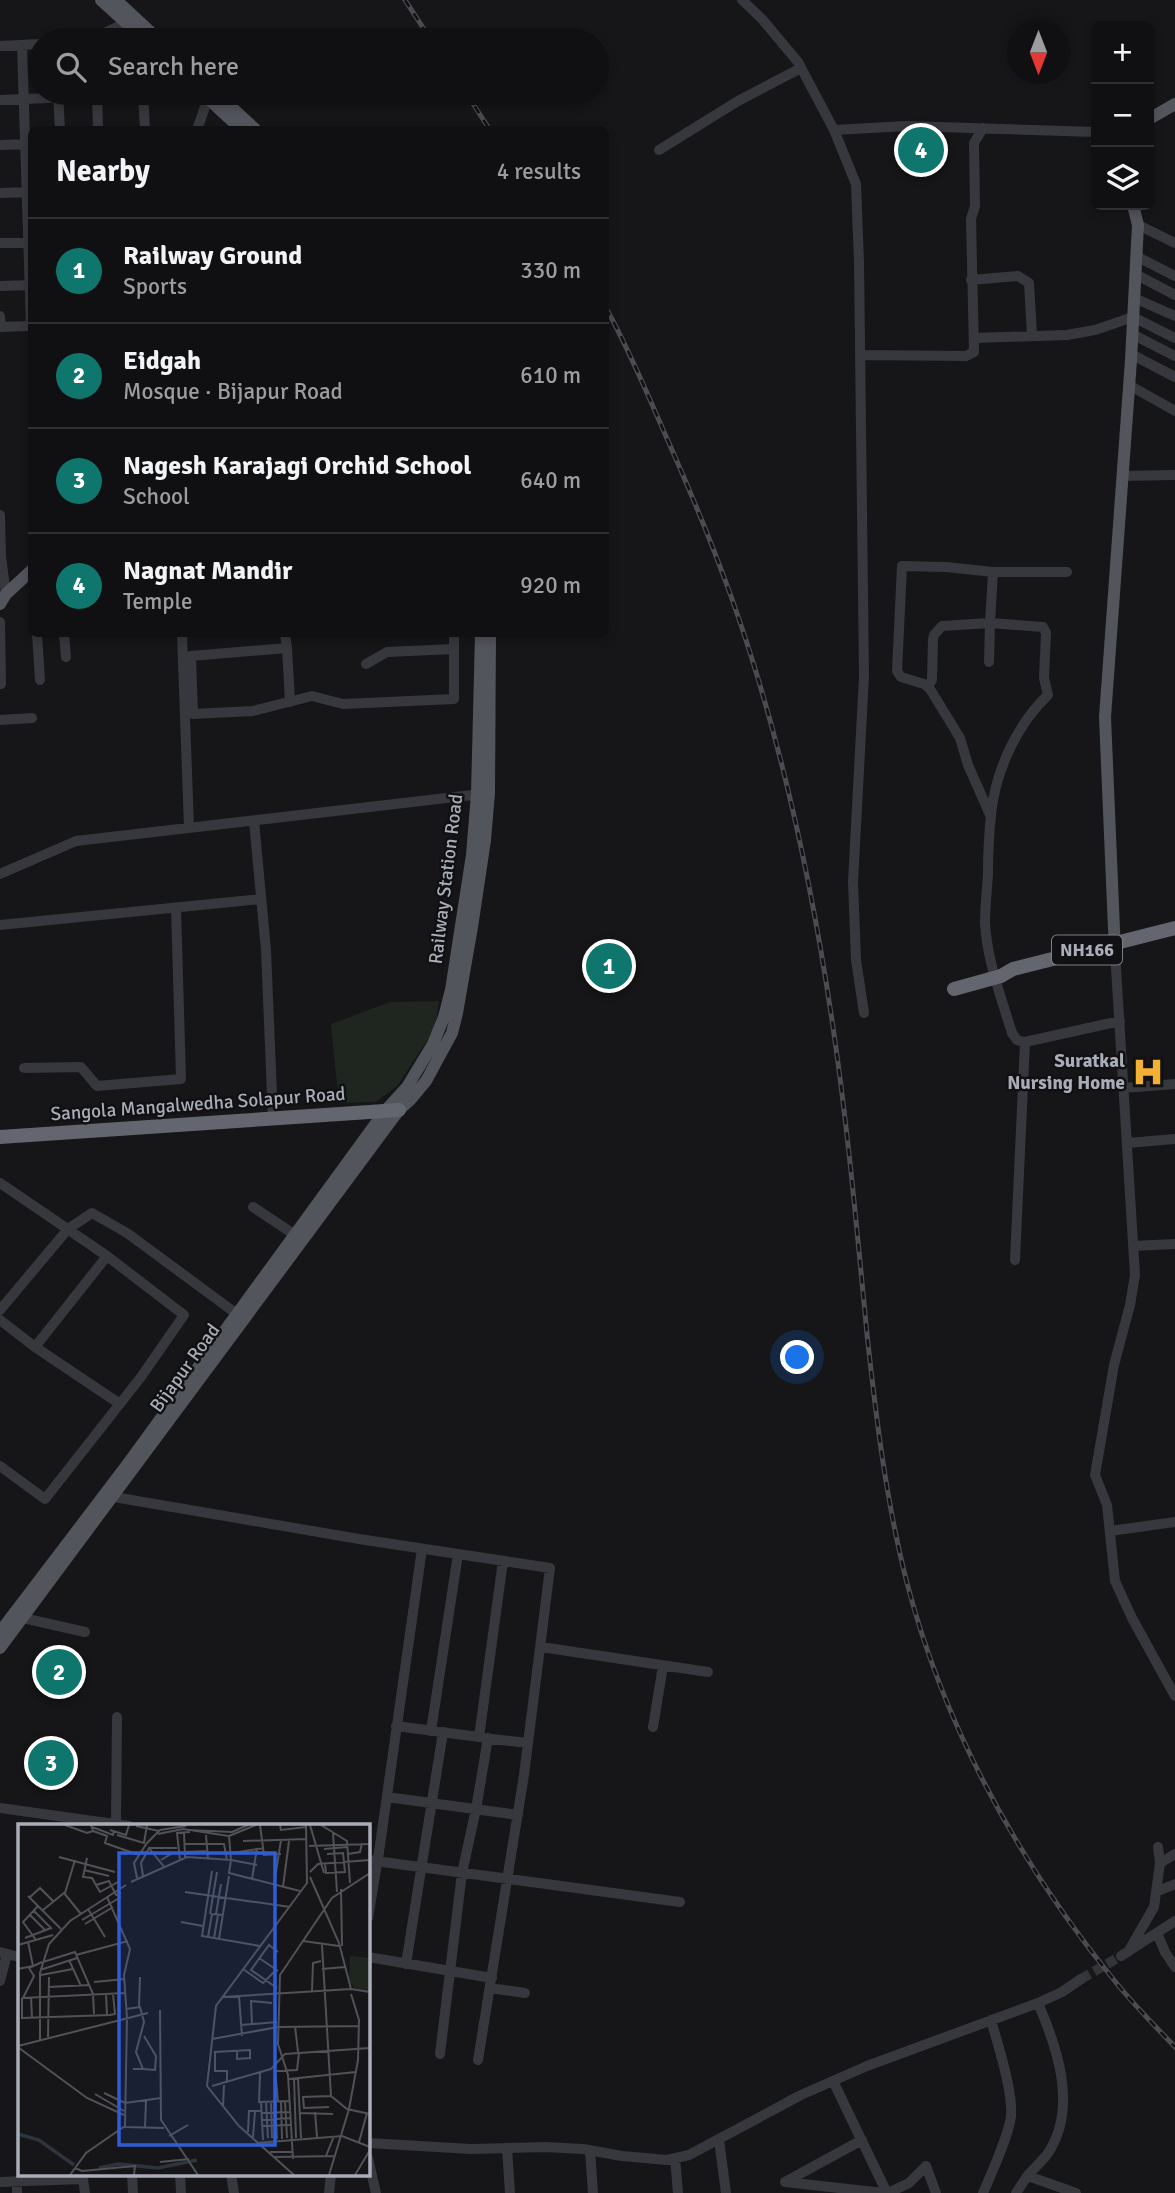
<!DOCTYPE html>
<html lang="en">
<head>
<meta charset="utf-8">
<style>
	body { margin:0; font-family:Signika,sans-serif; background:#1e1e20; color:#f1f3f6 }
	.controls { position:absolute; right:21px; top:21px; display:grid; overflow:hidden; border-radius:10px; box-shadow:0 4px 10px #0003 }
	.controls button { width:63px; height:63px; display:grid; place-items:center; padding:0; border:0; border-bottom:2px solid #303032; background:#101012; color:#f1f3f6; font:35px sans-serif }
	.compass { position:absolute; left:1007px; top:21px; width:63px; height:63px; border-radius:50%; background:#101012; box-shadow:0 4px 10px #0003; rotate:180deg }
	.you { position:absolute; left:798px; top:1358px; width:24px; height:24px; margin:-18px; border:5px solid #fff; border-radius:50%; background:#1a73e8; box-shadow:0 0 0 10px #1a73e833 }
	.badge { display:grid; place-items:center; width:46px; height:46px; border-radius:50%; background:#0f766e; color:#fff; font-size:23px; font-weight:700 }
	.pin { position:absolute; translate:-50% -50%; border:4px solid #fff; box-shadow:0 2px 7px #0006 }
	.list { margin:0; padding:0; list-style:none }
	h2 { display:flex; justify-content:space-between; align-items:center; height:91px; margin:0; padding:0 28px; font-size:30px }
	h2 small { font-size:23px; font-weight:400; color:#9c9d9f }
	.list li { display:grid; grid-template-columns:46px 1fr auto; gap:21px; align-items:center; box-sizing:border-box; height:105px; padding:0 28px; border-top:2px solid #303032 }
	.list b { display:block; font-size:26px; white-space:nowrap }
	.list p { margin:0; font-size:23px; white-space:nowrap; color:#9c9d9f }
	.list em { font-size:23px; font-style:normal; color:#9c9d9f }
	.icon { flex:none; width:38px; height:38px; fill:none; stroke:currentColor; stroke-width:2; stroke-linecap:round; stroke-linejoin:round }
	.map { position:relative; flex:none; width:1175px; height:2193px; overflow:hidden }
	.search { position:absolute; background:#101012; box-shadow:0 4px 10px #0003; left:28px; top:28px; width:581px; height:77px; display:flex; align-items:center; gap:18px; box-sizing:border-box; padding:0 24px; border-radius:38px; color:#9c9d9f; font-size:26px }
	.panel { position:absolute; background:#101012; box-shadow:0 4px 10px #0003; left:28px; top:126px; width:581px; height:511px; border-radius:10px }
	.map>svg:first-child { display:block }
</style>
</head>
<body>
<div class="map">
<svg width="1175" height="2193" viewBox="0 0 1175 2193">
	<rect width="100%" height="100%" fill="#161618"/>
	<path fill="#1e261f" d="M 439,1001 L 436,1023 L 429,1038 L 397,1086 L 376,1102 L 339,1103 L 331,1024 L 390,1002 Z"/>
	<g fill="none" stroke-linecap="round" stroke-linejoin="round">
		<path stroke="#333438" stroke-width="10" stroke-dasharray="10 5" stroke-linecap="butt" d="M 1081,1979 L 1121,1956"/>
		<path stroke="#37383d" stroke-width="10" d="M 742,0 L 762,19 L 798,62 L 834,130 L 856,184 L 859,262 L 864,676 L 853,882 L 856,960 L 864,1013
			M 89,40 L 130,21
			M 22,45 L 31,326
			M 0,46 L 40,44
			M 58,93 L 60,130
			M 97,93 L 98,130
			M 143,93 L 145,130
			M 0,100 L 97,96
			M 197,130 L 208,98
			M 834,130 L 906,126 L 1096,132
			M 0,145 L 31,144
			M 659,150 L 738,101 L 801,68
			M 0,193 L 31,192
			M 1138,225 L 1175,243
			M 0,243 L 32,243
			M 1136,256 L 1175,276
			M 1135,274 L 1175,295
			M 971,280 L 1018,276 L 1029,283 L 1032,336
			M 0,286 L 32,285
			M 1134,298 L 1175,316
			M 0,316 L 1,327
			M 0,327 L 32,326
			M 1132,334 L 1175,356
			M 975,338 L 1067,335 L 1095,330 L 1133,317 L 1175,338
			M 1131,354 L 1175,377
			M 860,355 L 966,356 L 974,352 L 971,219 L 975,206 L 974,143 L 983,128
			M 1129,385 L 1175,411
			M 1122,476 L 1175,475
			M 0,515 L 1,557 L 6,594
			M 1067,572 L 993,572 L 990,623 L 1043,627 L 1046,633 L 1044,678 L 1048,695 C 1017,724 995,772 991,815 C 989,834 988,854 988,874 C 987,890 985,907 985,923 C 987,960 1001,997 1012,1033 L 1017,1040 L 1025,1042 L 1120,1021
			M 0,622 L 1,684
			M 37,634 L 40,680
			M 64,634 L 66,657
			M 182,634 L 189,827
			M 285,634 L 287,648
			M 366,664 L 387,652 L 454,649
			M 928,686 L 932,680 L 933,640 L 934,635 L 942,626 L 990,623 L 989,662
			M 290,702 L 287,648 L 191,656 L 193,714 L 253,711 L 312,696 L 343,704 L 454,699 L 454,634
			M 0,720 L 32,718
			M 991,817 L 968,765 L 960,738 L 930,689 L 924,684 L 901,677 L 897,671 L 902,566 L 946,567 L 993,572
			M 254,821 L 266,950 L 273,1119
			M 0,874 L 76,841 L 481,794
			M 0,925 L 261,899
			M 1115,952 L 1135,1275 L 1130,1305 L 1114,1365 L 1095,1475 L 1107,1505 L 1115,1581 L 1132,1618 L 1175,1696
			M 24,1068 L 81,1067 L 97,1086 L 181,1079 L 176,908
			M 1123,1088 L 1175,1084
			M 1128,1143 L 1175,1139
			M 0,1183 L 107,1256 L 184,1315 L 141,1377 L 45,1499 L 0,1466
			M 253,1207 L 295,1235
			M 1133,1246 L 1175,1244
			M 1015,1260 L 1025,1042
			M 0,1310 L 68,1229 L 92,1213 L 127,1233 L 241,1317
			M 0,1320 L 35,1347 L 120,1404
			M 35,1347 L 107,1256
			M 114,1497 L 359,1539 L 550,1568 L 524,1775 L 478,2060
			M 1110,1531 L 1175,1522
			M 23,1618 L 85,1632
			M 541,1647 L 708,1672
			M 396,1726 L 479,1737 L 503,1561
			M 653,1727 L 663,1666
			M 431,1731 L 458,1554
			M 483,1738 L 528,1743
			M 387,1797 L 518,1815
			M 0,1808 L 129,1826
			M 116,1824 L 117,1717
			M 368,1860 L 680,1902
			M 1160,1863 L 1175,1854
			M 1158,1891 L 1175,1884
			M 368,1918 L 379,1852 L 422,1549
			M 1157,1933 L 1165,1952 L 1175,1967
			M 0,1952 L 19,1957
			M 1128,1952 L 1154,1907 L 1160,1863 L 1158,1847
			M 1121,1956 L 1175,1921
			M 368,1957 L 492,1978
			M 406,1964 L 443,1732
			M 0,1981 L 7,1954
			M 490,1988 L 525,1993
			M 440,2054 L 462,1873 L 476,1809 L 488,1738
			M 833,2081 L 887,2193
			M 719,2140 L 726,2193
			M 862,2140 L 785,2182 L 884,2193
			M 368,2143 L 471,2149 L 545,2147 L 583,2149 L 622,2156 L 667,2160 L 689,2155 L 801,2095 L 867,2066 L 1038,2003 L 1062,1992 L 1081,1979
			M 507,2148 L 510,2193
			M 590,2150 L 593,2193
			M 368,2158 L 376,2193
			M 675,2158 L 678,2193
			M 132,2174 L 133,2193
			M 180,2174 L 181,2193
			M 231,2174 L 234,2193
			M 1028,2176 L 1076,2193
			M 17,2181 L 17,2193
			M 0,2182 L 83,2179 L 85,2193
			M 329,2193 L 331,2174
			M 888,2193 L 909,2183 L 926,2166 L 936,2193
			M 983,2193 C 992,2172 1008,2138 1011,2116 C 1013,2091 998,2045 991,2020
			M 1016,2193 C 1020,2187 1024,2181 1028,2175 C 1035,2167 1045,2159 1050,2150 C 1077,2105 1057,2047 1038,2003"/>
		<path stroke="#53555c" stroke-width="12" d="M 101,0 L 145,40
			M 116,0 L 159,40
			M 202,93 L 242,130
			M 216,93 L 256,130
			M 1149,119 L 1175,104
			M 0,604 L 6,594 L 32,570
			M 1115,952 L 1105,717 L 1131,360 L 1138,225 L 1133,205
			M 0,1632 L 127,1465 L 385,1111 L 407,1087 L 433,1044 L 444,1017 L 451,990 L 472,855 L 477,794 L 481,634
			M 0,1648 L 399,1110 L 411,1099 L 426,1081 L 452,1033 L 457,1013 L 472,927 L 485,840 L 489,793 L 490,634"/>
		<path stroke="#63666e" stroke-width="14" d="M 954,989 L 1001,976 L 1013,969 L 1175,928
			M 0,1137 L 399,1110"/>
		<defs>
			<path id="rail" d="M 405,0 L 431,40
				M 466,93 L 490,130
				M 606,308 C 630,351 649,398 669,443 C 692,495 713,546 732,599 C 781,737 812,883 833,1027 C 848,1129 857,1231 867,1334 C 876,1417 886,1501 907,1583 C 946,1732 1021,1866 1118,1985 C 1136,2007 1156,2027 1175,2047"/>
		</defs>
		<use href="#rail" stroke="#4a4c52" stroke-width="5"/>
		<use href="#rail" stroke="#111113" stroke-width="2.5" stroke-dasharray="8" stroke-linecap="butt"/>
	</g>
	<defs>
		<symbol id="hospital-bare" viewBox="-9 -9 18 18"><path d="M-5-5h3v3.5h4V-5h3V5h-3V1.5h-4V5h-3Z" fill="#f2b134" stroke="#111113" stroke-width="2.5" paint-order="stroke"/></symbol>
	</defs>
	<g fill-rule="evenodd">
		<use href="#hospital-bare" x="1126" y="1050" width="44" height="44"/>
	</g>
	<g text-anchor="middle" dominant-baseline="central" stroke-width="5" stroke-linejoin="round" paint-order="stroke">
		<rect fill="#111113" stroke="#7b7e86" stroke-width="2" x="1052" y="935.5" width="70" height="29" rx="5"/>
		<g font-size="18" font-weight="bold" fill="#a8adb8">
			<text x="1087" y="950">NH166</text>
		</g>
		<g font-size="19" fill="#a8adb8" stroke="#111113">
			<text transform="translate(446 879) rotate(-83)">Railway Station Road</text>
			<text transform="translate(198 1104) rotate(-4)">Sangola Mangalwedha Solapur Road</text>
			<text transform="translate(185 1368) rotate(-54)">Bijapur Road</text>
		</g>
		<g font-size="19" font-weight="bold" fill="#a8adb8" stroke="#111113" text-anchor="end">
			<text x="1125" y="1061">Suratkal<tspan x="1125" dy="22">Nursing Home</tspan></text>
		</g>
	</g>
	<g transform="translate(18 1824)">
		<rect width="352" height="352" fill="#161618"/>
		<path d="M 332,132 L 352,134 L 352,167 L 336,164 L 331,156 Z" fill="#1e261f"/>
		<path fill="none" stroke="#2c353c" stroke-width="3.5" d="M 0,310 L 21,316 L 56,341M 81,344 L 100,340 L 140,344 L 179,336"/>
		<path fill="none" stroke="#505258" stroke-width="2" d="M 47,1 L 69,9 L 75,7 L 73,1M 242,1 L 246,31 L 263,30M 262,1 L 263,6 L 288,3M 292,1 L 306,49M 303,1 L 329,17 L 332,59M 118,2 L 141,7M 74,3 L 95,11 L 96,7M 92,6 L 108,11 L 111,1M 171,6 L 214,8 L 230,1M 75,7 L 89,12 L 87,19 L 121,31M 166,8 L 167,34M 315,9 L 319,68M 99,11 L 126,19 L 129,1M 188,11 L 190,35M 211,12 L 238,1M 225,17 L 289,15M 166,20 L 206,20 L 209,36M 291,22 L 352,20M 131,24 L 159,24M 306,25 L 329,23M 167,28 L 189,27M 139,29 L 153,30 L 143,36M 214,29 L 246,24M 330,30 L 342,28 L 344,19M 41,33 L 97,48M 69,34 L 65,53 L 74,54 L 82,68 L 100,58M 162,36 L 159,9 L 172,8M 307,40 L 308,49 L 327,48 L 325,29 L 309,30M 239,41 L 213,36 L 211,49 L 282,67M 66,46 L 91,52M 194,47 L 184,112 L 242,122M 292,48 L 300,40 L 352,36M 125,52 L 123,39 L 131,24 L 147,44M 292,53 L 321,119 L 333,165M 119,54 L 116,39 L 129,19 L 142,6 L 168,2M 234,55 L 239,24M 113,58 L 169,33 L 213,36 L 211,12 L 165,5 L 140,10M 78,61 L 91,57 L 98,71 L 103,69M 256,61 L 263,16M 265,63 L 271,17M 323,65 L 324,122M 167,68 L 272,83M 47,69 L 57,36M 10,72 L 43,105M 12,73 L 22,64 L 35,77M 89,73 L 112,125 L 106,151 L 109,194M 70,85 L 87,113M 25,86 L 46,69 L 63,90M 192,90 L 199,48M 198,90 L 203,60M 12,91 L 27,106M 64,96 L 103,73M 163,98 L 185,102M 67,100 L 95,83M 190,113 L 194,90 L 205,91M 7,114 L 33,104 L 16,87M 196,114 L 200,91M 201,115 L 211,52M 18,116 L 5,98 L 20,82M 285,117 L 321,122M 0,121 L 35,111M 304,121 L 313,272 L 329,285 L 352,290M 58,131 L 110,117M 241,134 L 260,147M 51,136 L 63,162M 24,138 L 11,144 L 16,152 L 5,174 L 107,169M 25,138 L 57,128 L 75,170 L 76,190M 0,145 L 15,142 L 10,118M 225,145 L 245,159 L 258,146M 304,145 L 327,143M 22,146 L 59,134M 23,151 L 55,145M 76,158 L 107,155M 30,163 L 72,161M 259,164 L 233,146 L 251,121 L 260,128M 294,167 L 295,139 L 303,137M 88,170 L 89,191M 221,172 L 224,212M 13,173 L 14,194M 204,173 L 333,165 L 352,168M 4,174 L 4,194 L 92,191 L 97,190 L 95,170M 121,182 L 122,153M 108,185 L 122,183 L 126,198 L 118,228 L 125,245 L 115,245M 142,186 L 143,296 L 180,351M 234,200 L 233,177 L 254,179M 223,201 L 259,198M 277,202 L 280,228M 30,213 L 31,153M 194,215 L 260,203 L 341,202M 22,216 L 22,149 L 31,120 L 52,97 L 108,61M 0,222 L 130,189M 1,224 L 69,274 L 106,291M 125,245 L 137,246 L 138,232 L 126,212M 257,245 L 260,277M 257,247 L 279,246 L 281,229M 242,249 L 241,278 L 271,277M 276,254 L 278,314M 280,254 L 283,314M 271,255 L 338,248M 209,258 L 209,247 L 197,247 L 197,228 L 232,226 L 232,234 L 219,235 L 219,228M 194,262 L 253,245 L 267,230 L 352,224M 86,269 L 107,279 L 143,274M 77,270 L 106,287M 284,273 L 313,272M 285,273 L 286,284 L 311,283M 257,277 L 259,315M 263,277 L 264,315M 267,277 L 269,314M 243,278 L 245,316M 248,278 L 250,314M 253,278 L 254,314M 205,283 L 206,261M 297,288 L 299,313M 244,289 L 273,288M 282,289 L 315,290M 244,296 L 273,294M 244,302 L 274,301M 106,303 L 146,304M 127,304 L 128,276M 230,308 L 231,287 L 244,287M 151,312 L 170,301M 235,313 L 237,287M 341,318 L 349,289M 239,319 L 324,312 L 352,323M 252,328 L 274,328M 308,332 L 316,312M 257,333 L 317,332M 275,335 L 270,251 L 260,220 L 262,151 L 314,74 L 352,49M 142,338 L 171,335M 57,344 L 64,347 L 117,342 L 116,351M 52,351 L 68,329 L 107,302 L 109,194M 276,351 L 221,302 L 189,262 L 198,182 L 289,59 L 288,1M 311,351 L 331,285 L 340,236 L 341,196 L 333,170M 337,351 L 352,326"/>
		<path fill="#325cd3" fill-opacity="0.15" stroke="#325cd3" stroke-width="3.5" d="M 101,29 L 257,29 L 257,321 L 101,321 Z"/>
		<rect width="352" height="352" fill="none" stroke="#a8adb8" stroke-width="3.5"/>
	</g>
</svg>
<div class="controls">
<button>+</button>
<button>−</button>
<button><svg class="icon" aria-label="layers" viewBox="0 0 24 24"><path d="M12 4l9 5-9 5-9-5zM3 14l9 5 9-5"/></svg></button>
</div>
<svg class="compass" viewBox="-18 -18 36 36"><path d="M0-13l5 13h-10z" fill="#e53935"/><path d="M0 13l5-13h-10z" fill="#9c9d9f"/></svg>
<div class="you"></div>
<div class="pin badge" style="left:609px;top:966px">1</div>
<div class="pin badge" style="left:59px;top:1672px">2</div>
<div class="pin badge" style="left:51px;top:1763px">3</div>
<div class="pin badge" style="left:921px;top:150px">4</div>
<div class="search"><svg class="icon" aria-label="search" viewBox="0 0 24 24"><circle cx="10" cy="10" r="6"/><path d="M15 15l6 6"/></svg>Search here</div>
<section class="panel">
<h2>Nearby<small>4 results</small></h2>
<ul class="list">
<li><span class="badge">1</span><div><b>Railway Ground</b><p>Sports</p></div><em>330 m</em></li>
<li><span class="badge">2</span><div><b>Eidgah</b><p>Mosque · Bijapur Road</p></div><em>610 m</em></li>
<li><span class="badge">3</span><div><b>Nagesh Karajagi Orchid School</b><p>School</p></div><em>640 m</em></li>
<li><span class="badge">4</span><div><b>Nagnat Mandir</b><p>Temple</p></div><em>920 m</em></li>
</ul>
</section>
</div>
</body>
</html>
